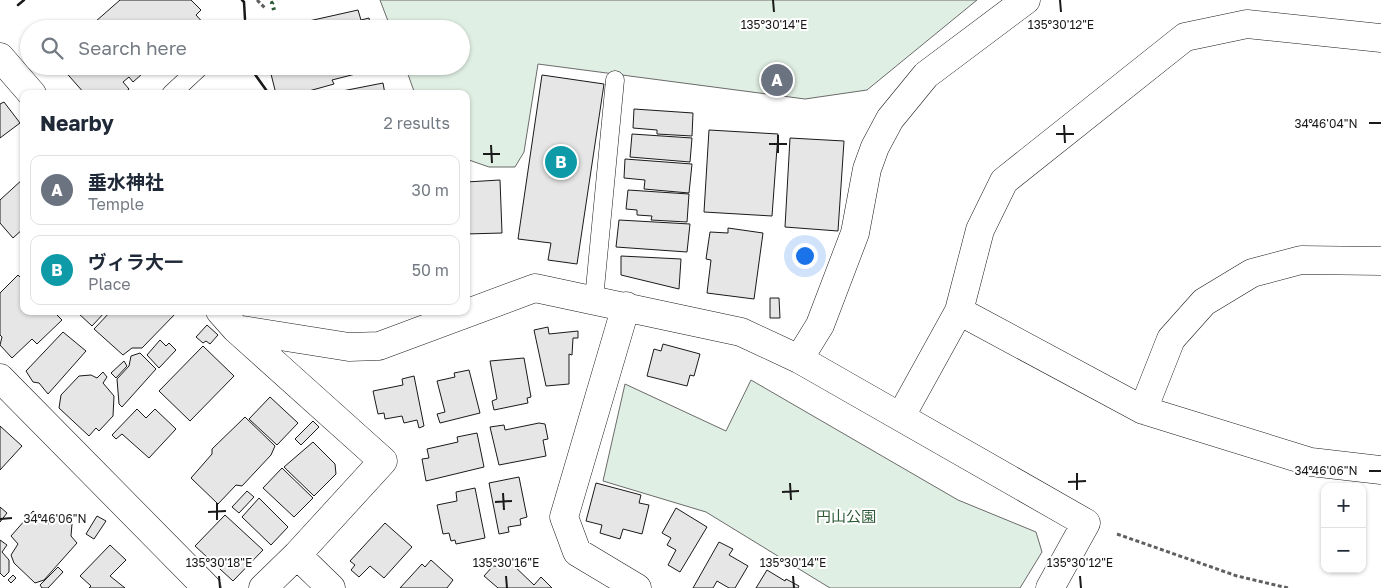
<!DOCTYPE html>
<html lang="en">
<head>
<meta charset="utf-8">
<style>
	body { margin:0; font-family:"Golos Text","Noto Sans JP",sans-serif; background:#f6f6f7; color:#1f2937 }
	.controls { position:absolute; right:15px; bottom:15px; display:grid; overflow:hidden; border-radius:10px; box-shadow:0 1px 4px #0004 }
	.controls button { width:45px; height:45px; display:grid; place-items:center; padding:0; border:0; border-bottom:1px solid #e0e1e3; background:#fff; color:#1f2937; font:25px sans-serif }
	.you { position:absolute; left:804px; top:255px; width:18px; height:18px; margin:-12px; border:4px solid #fff; border-radius:50%; background:#1a73e8; box-shadow:0 0 0 8px #1a73e833 }
	.badge { display:grid; place-items:center; width:32px; height:32px; border-radius:50%; background:#1a73e8; color:#fff; font-size:16px; font-weight:700 }
	.pin { position:absolute; translate:-50% -50%; border:2px solid #fff; box-shadow:0 1px 5px #0006 }
	.list { margin:0; padding:0; list-style:none }
	h2 { display:flex; justify-content:space-between; align-items:center; height:65px; margin:0; padding:0 20px; font-size:21px }
	h2 small { font-size:16px; font-weight:400; color:#747a83 }
	.list li { display:grid; grid-template-columns:32px 1fr auto; gap:15px; align-items:center; box-sizing:border-box; height:70px; margin:0 10px 10px; padding:0 10px; border:1px solid #e0e1e3; border-radius:10px }
	.list b { display:block; font-size:19px; white-space:nowrap }
	.list p { margin:0; font-size:16px; white-space:nowrap; color:#747a83 }
	.list em { font-size:16px; font-style:normal; color:#747a83 }
	.icon { flex:none; width:28px; height:28px; fill:none; stroke:currentColor; stroke-width:2; stroke-linecap:round; stroke-linejoin:round }
	.map { position:relative; flex:none; width:1381px; height:588px; overflow:hidden }
	.search { position:absolute; background:#fff; box-shadow:0 1px 4px #0004; left:20px; top:20px; width:450px; height:55px; display:flex; align-items:center; gap:12px; box-sizing:border-box; padding:0 18px; border-radius:28px; color:#747a83; font-size:19px }
	.panel { position:absolute; background:#fff; box-shadow:0 1px 4px #0004; left:20px; top:90px; width:450px; height:225px; border-radius:10px }
	.map>svg:first-child { display:block }
</style>
</head>
<body>
<div class="map">
<svg width="1381" height="588" viewBox="0 0 1381 588">
	<rect width="100%" height="100%" fill="#fff"/>
	<path fill="#e0efe3" stroke="#6a6a6a" d="M 380,0 L 977,0 L 867,90 L 805,99 L 538,64 L 524,152 L 515,167 L 489,167 L 466,159 L 466,94 L 415,94 L 405,66 L 461,66 L 461,29 L 391,29 Z
		M 751,380 L 958,500 L 1036,532 L 1042,552 L 1020,588 L 830,588 L 706,512 L 603,481 L 625,384 L 726,431 Z"/>
	<path fill="#e6e6e6" stroke="#1a1a1a" d="M 120,0 L 191,0 L 201,10 L 196,15 L 206,26 L 203,29 L 87,29 Z
		M 358,10 L 361,20 L 369,18 L 371,29 L 273,29 Z
		M 64,66 L 151,66 L 133,82 L 129,77 L 123,82 L 129,89 L 123,94 L 85,94 L 62,68 Z
		M 269,66 L 374,66 L 375,69 L 332,80 L 334,84 L 298,94 L 276,94 Z
		M 542,75 L 604,84 L 577,264 L 548,260 L 551,243 L 518,239 Z
		M 383,83 L 385,94 L 327,94 Z
		M 4,102 L 20,123 L 0,138 L 0,104 Z
		M 634,109 L 693,113 L 692,136 L 657,134 L 657,130 L 633,128 Z
		M 709,130 L 778,134 L 772,216 L 704,212 Z
		M 632,134 L 692,138 L 690,162 L 630,157 Z
		M 790,138 L 844,141 L 838,231 L 785,227 Z
		M 625,159 L 692,164 L 689,193 L 644,189 L 645,180 L 624,178 Z
		M 24,178 L 24,228 L 13,238 L 0,223 L 0,200 Z
		M 500,180 L 502,233 L 466,234 L 466,182 Z
		M 628,190 L 689,194 L 687,222 L 651,220 L 652,216 L 637,215 L 637,210 L 626,209 Z
		M 619,220 L 690,224 L 687,252 L 616,247 Z
		M 728,228 L 763,233 L 754,299 L 707,293 L 711,260 L 706,259 L 710,232 L 728,233 Z
		M 621,256 L 681,259 L 679,289 L 621,275 Z
		M 18,275 L 24,281 L 24,311 L 53,311 L 62,320 L 37,344 L 32,339 L 12,358 L 0,345 L 2,337 L 0,335 L 0,293 Z
		M 770,298 L 779,298 L 780,318 L 770,318 Z
		M 80,311 L 106,311 L 92,326 L 78,313 Z
		M 111,311 L 177,311 L 177,312 L 142,348 L 132,348 L 123,355 L 94,329 Z
		M 207,325 L 218,335 L 210,344 L 206,341 L 203,343 L 196,337 Z
		M 548,327 L 549,334 L 578,331 L 578,338 L 573,338 L 572,355 L 569,354 L 569,384 L 546,386 L 534,330 Z
		M 63,332 L 86,351 L 48,394 L 39,383 L 33,382 L 26,371 Z
		M 160,340 L 166,346 L 169,343 L 176,350 L 159,368 L 147,355 Z
		M 663,344 L 700,354 L 694,376 L 690,375 L 687,386 L 647,376 L 654,349 L 661,351 Z
		M 203,346 L 234,376 L 190,421 L 159,391 Z
		M 140,353 L 156,369 L 122,407 L 119,404 L 117,379 L 129,366 L 131,356 Z
		M 524,358 L 531,397 L 527,398 L 528,403 L 494,410 L 492,401 L 497,399 L 490,361 Z
		M 124,361 L 127,366 L 116,378 L 111,373 Z
		M 469,370 L 480,413 L 440,423 L 437,414 L 445,412 L 437,381 L 455,377 L 454,373 Z
		M 103,372 L 107,377 L 103,383 L 114,396 L 113,416 L 99,431 L 96,428 L 89,436 L 59,408 L 61,395 L 79,376 L 91,375 L 97,378 Z
		M 414,376 L 424,426 L 419,428 L 417,420 L 404,423 L 402,416 L 385,419 L 384,413 L 378,414 L 373,391 L 403,385 L 402,379 Z
		M 270,397 L 298,423 L 277,445 L 249,419 Z
		M 137,409 L 146,418 L 155,409 L 176,429 L 149,458 L 122,434 L 116,439 L 112,435 Z
		M 245,417 L 275,446 L 271,455 L 242,486 L 236,485 L 218,504 L 191,478 L 212,454 L 212,449 Z
		M 313,421 L 319,427 L 301,445 L 295,439 Z
		M 539,423 L 545,424 L 548,439 L 543,440 L 546,456 L 499,465 L 490,427 L 504,425 L 505,430 Z
		M 0,426 L 22,446 L 0,470 Z
		M 477,433 L 484,467 L 426,481 L 422,459 L 429,458 L 427,449 L 458,442 L 457,437 Z
		M 313,442 L 335,464 L 336,474 L 314,496 L 284,467 Z
		M 282,468 L 313,498 L 294,517 L 263,488 Z
		M 519,477 L 527,517 L 520,519 L 521,525 L 508,527 L 509,532 L 499,534 L 489,483 Z
		M 596,483 L 641,495 L 639,503 L 649,505 L 642,534 L 623,529 L 620,539 L 600,533 L 602,525 L 586,521 Z
		M 475,488 L 485,538 L 456,544 L 455,540 L 451,541 L 449,533 L 443,534 L 437,505 L 457,501 L 456,492 Z
		M 247,491 L 254,497 L 239,513 L 232,507 Z
		M 259,498 L 288,527 L 271,545 L 242,517 Z
		M 0,507 L 7,513 L 0,522 Z
		M 676,508 L 707,527 L 680,572 L 668,565 L 676,550 L 667,545 L 671,538 L 662,533 Z
		M 33,511 L 49,524 L 57,515 L 66,516 L 72,524 L 71,536 L 77,543 L 44,580 L 35,583 L 14,563 L 11,555 L 18,544 L 11,536 Z
		M 225,515 L 263,550 L 233,581 L 195,546 Z
		M 97,516 L 106,521 L 94,539 L 86,534 Z
		M 385,523 L 412,547 L 384,578 L 370,566 L 359,577 L 351,570 L 355,565 L 350,561 Z
		M 0,540 L 7,545 L 2,552 L 9,560 L 9,572 L 4,577 L 0,573 Z
		M 719,542 L 733,549 L 729,555 L 748,566 L 735,588 L 729,588 L 717,581 L 713,588 L 693,588 Z
		M 110,545 L 126,560 L 110,576 L 125,588 L 89,588 L 91,586 L 80,576 Z
		M 431,560 L 453,580 L 447,588 L 400,588 L 422,564 L 425,567 Z
		M 511,563 L 534,585 L 541,577 L 552,588 L 498,588 L 484,576 L 493,566 L 508,567 Z
		M 58,567 L 63,572 L 48,588 L 42,588 L 40,585 Z
		M 767,570 L 785,581 L 786,579 L 799,586 L 798,588 L 756,588 Z
		M 13,575 L 16,578 L 11,583 L 8,580 Z"/>
	<g fill="none" stroke-linecap="round" stroke-linejoin="round">
		<defs>
			<path id="service" d="M 171,94 L 201,66
				M 594,299 L 615,80"/>
			<path id="minor" d="M 0,57 L 32,94
				M 626,306 L 564,517 L 577,552 L 637,588
				M 220,311 L 236,329 L 383,461 L 297,555 L 263,588
				M 959,311 L 1143,410 L 1311,462 L 1381,470
				M 236,329 L 349,347 L 379,346 L 535,288 L 741,332 L 799,359 L 820,325 L 855,233 L 867,169 L 875,147 L 890,119 L 926,75 L 1026,0
				M 799,359 L 1086,523 L 1050,588
				M 0,378 L 207,588
				M 1143,410 L 1171,339 L 1204,302 L 1252,273 L 1301,260 L 1381,261
				M 901,416 L 959,311 L 980,230 L 1004,181 L 1185,37 L 1247,24 L 1381,38
				M 297,555 L 331,588"/>
		</defs>
		<use href="#service" stroke="#1a1a1a" stroke-width="19"/>
		<use href="#minor" stroke="#1a1a1a" stroke-width="29"/>
		<path stroke="#5f5f5f" stroke-width="3" stroke-dasharray="4 2.5" stroke-linecap="butt" d="M 257,0 L 265,8
			M 1117,534 L 1237,576 L 1288,588"/>
		<use href="#service" stroke="#fff" stroke-width="18"/>
		<use href="#minor" stroke="#fff" stroke-width="28"/>
		<path stroke="#2b5a34" stroke-width="4" stroke-dasharray="2.5 4" stroke-linecap="butt" d="M 274,10 L 272,3 L 277,0"/>
		<path stroke="#1a1a1a" stroke-width="2.5" d="M 242,0 L 244,2 L 245,19
			M 18,5 L 24,0
			M 249,66 L 269,94"/>
	</g>
	<path fill="none" stroke="#1a1a1a" stroke-width="2" d="M 773,0 L 774,12M 1060,0 L 1061,12M 1369,123 L 1381,123M 1064,125 L 1065,143M 1056,134 L 1074,134M 778,135 L 778,153M 769,144 L 787,144M 491,145 L 492,163M 483,154 L 500,154M 1369,471 L 1381,471M 1077,473 L 1077,490M 1068,482 L 1086,481M 790,483 L 791,500M 782,492 L 799,491M 503,493 L 504,510M 495,502 L 512,501M 217,503 L 217,520M 208,512 L 226,511M 0,519 L 12,518M 219,576 L 220,588M 506,576 L 507,588M 793,576 L 794,588M 1080,576 L 1081,588"/>
	<g text-anchor="middle" dominant-baseline="central" stroke-width="4" stroke-linejoin="round" paint-order="stroke">
		<g font-size="15" fill="#2b5a34" stroke="#fff">
			<text x="846" y="516">円山公園</text>
		</g>
	</g>
	<g font-size="12" text-anchor="middle" fill="#1a1a1a" stroke="#fff" stroke-width="4" stroke-linejoin="round" paint-order="stroke">
		<text x="774" y="29">135°30'14"E</text>
		<text x="1061" y="29">135°30'12"E</text>
		<text x="1326" y="128">34°46'04"N</text>
		<text x="1326" y="475">34°46'06"N</text>
		<text x="55" y="523">34°46'06"N</text>
		<text x="219" y="567">135°30'18"E</text>
		<text x="506" y="567">135°30'16"E</text>
		<text x="793" y="567">135°30'14"E</text>
		<text x="1080" y="567">135°30'12"E</text>
	</g>
</svg>
<div class="controls">
<button>+</button>
<button>−</button>
</div>
<div class="you"></div>
<div class="pin badge" style="left:777px;top:80px;background:#6b7280">A</div>
<div class="pin badge" style="left:561px;top:162px;background:#0f9aa8">B</div>
<div class="search"><svg class="icon" aria-label="search" viewBox="0 0 24 24"><circle cx="10" cy="10" r="6"/><path d="M15 15l6 6"/></svg>Search here</div>
<section class="panel">
<h2>Nearby<small>2 results</small></h2>
<ul class="list">
<li><span class="badge" style="background:#6b7280">A</span><div><b>垂水神社</b><p>Temple</p></div><em>30 m</em></li>
<li><span class="badge" style="background:#0f9aa8">B</span><div><b>ヴィラ大一</b><p>Place</p></div><em>50 m</em></li>
</ul>
</section>
</div>
</body>
</html>
